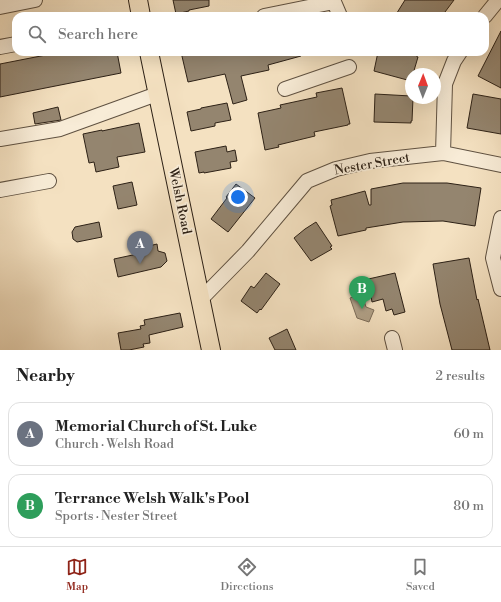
<!DOCTYPE html>
<html lang="en">
<head>
<meta charset="utf-8">
<style>
	body { margin:0; font-family:"Libre Bodoni",serif; background:#f6f6f6; color:#222 }
	.compass { position:absolute; left:405px; top:68px; width:36px; height:36px; border-radius:50%; background:#fff; box-shadow:0 4px 16px #0002; rotate:1deg }
	.you { position:absolute; left:238px; top:197px; width:14px; height:14px; margin:-10px; border:3px solid #fff; border-radius:50%; background:#1a73e8; box-shadow:0 0 0 6px #1a73e833 }
	.badge { display:grid; place-items:center; width:26px; height:26px; border-radius:50%; background:#8f2418; color:#fff; font-size:13px; font-weight:700 }
	.pin { position:absolute; translate:-50% -33px; filter:drop-shadow(0 1px 2px #0008) }
	.pin::after { content:''; position:absolute; top:21px; width:14px; height:12px; background:inherit; clip-path:polygon(0 0,100% 0,50% 100%) }
	.list { margin:0; padding:0; list-style:none }
	h2 { display:flex; justify-content:space-between; align-items:center; height:52px; margin:0; padding:0 16px; font-size:17px }
	h2 small { font-size:13px; font-weight:400; color:#767676 }
	.list li { display:grid; grid-template-columns:26px 1fr auto; gap:12px; align-items:center; box-sizing:border-box; height:64px; margin:0 8px 8px; padding:0 8px; border:1px solid #e0e0e0; border-radius:12px }
	.list b { display:block; font-size:15px; white-space:nowrap }
	.list p { margin:0; font-size:13px; white-space:nowrap; color:#767676 }
	.list em { font-size:13px; font-style:normal; color:#767676 }
	.icon { flex:none; width:22px; height:22px; fill:none; stroke:currentColor; stroke-width:2; stroke-linecap:round; stroke-linejoin:round }
	.map { position:relative; flex:none; width:501px; height:350px; overflow:hidden }
	.search { position:absolute; background:#fff; box-shadow:0 4px 16px #0002; left:12px; right:12px; top:12px; height:44px; display:flex; align-items:center; gap:10px; box-sizing:border-box; padding:0 14px; border-radius:12px; color:#767676; font-size:15px }
	.sheet { height:196px; background:#fff }
	nav { display:flex; justify-content:space-around; align-items:center; box-sizing:border-box; height:56px; border-top:1px solid #e0e0e0; background:#fff; font-size:11px; color:#767676 }
	nav a { display:grid; justify-items:center; gap:2px }
	nav .on { color:#8f2418 }
	.map>svg:first-child { display:block }
</style>
</head>
<body>
<div class="map">
<svg width="501" height="350" viewBox="0 0 501 350">
	<rect width="100%" height="100%" fill="#f4e1c1"/>
	<filter id="stains"><feTurbulence type="fractalNoise" baseFrequency=".005" numOctaves="4"/><feColorMatrix values="0 0 0 0 .2 0 0 0 0 .09 0 0 0 0 .02 0 0 0 .5 -.17"/></filter>
	<radialGradient id="worn" r=".72"><stop offset=".6" stop-color="#630" stop-opacity="0"/><stop offset="1" stop-color="#630" stop-opacity=".3"/></radialGradient>
	<path fill="#b0a087" stroke="#7c6d5a" d="M 362,294 L 366,307 L 374,310 L 369,322 L 357,318 L 350,298 Z"/>
	<path fill="#94856f" stroke="#2d2116" d="M 173,0 L 209,0 L 209,6 L 189,10 L 189,11 L 176,14 Z
		M 405,0 L 454,0 L 442,16 L 395,16 Z
		M 501,31 L 501,88 L 478,76 L 479,74 Z
		M 50,52 L 117,52 L 121,73 L 0,97 L 0,64 L 51,54 Z
		M 181,52 L 300,52 L 301,56 L 268,65 L 269,70 L 241,76 L 247,100 L 233,104 L 225,74 L 188,82 Z
		M 378,52 L 412,52 L 412,54 L 417,55 L 417,57 L 418,57 L 413,74 L 411,74 L 411,81 L 374,71 Z
		M 342,88 L 350,124 L 348,124 L 348,125 L 314,132 L 315,136 L 278,145 L 279,147 L 265,150 L 258,113 L 281,108 L 280,105 L 317,97 L 316,93 Z
		M 375,94 L 411,96 L 411,98 L 413,98 L 412,121 L 411,121 L 411,123 L 374,122 Z
		M 473,94 L 501,99 L 501,134 L 467,128 Z
		M 227,103 L 231,120 L 215,123 L 215,126 L 191,131 L 187,112 L 201,109 L 201,108 Z
		M 58,107 L 61,120 L 35,124 L 33,113 Z
		M 139,123 L 145,152 L 117,157 L 119,167 L 96,172 L 94,162 L 89,163 L 83,134 L 102,130 L 102,131 Z
		M 226,146 L 227,152 L 235,150 L 237,161 L 230,162 L 231,168 L 204,173 L 204,172 L 199,173 L 195,152 Z
		M 132,182 L 137,205 L 118,209 L 113,186 Z
		M 403,183 L 447,183 L 481,188 L 475,226 L 443,221 L 403,222 L 366,228 L 366,230 L 338,236 L 330,206 L 332,205 L 331,200 L 365,191 L 369,205 L 371,205 L 371,189 Z
		M 236,184 L 255,198 L 228,232 L 211,219 L 227,198 L 226,197 Z
		M 99,222 L 102,237 L 77,242 L 73,239 L 72,232 L 75,227 Z
		M 316,222 L 332,246 L 330,247 L 332,249 L 311,261 L 294,238 L 305,229 Z
		M 157,244 L 158,251 L 165,253 L 167,261 L 161,267 L 118,277 L 114,259 L 142,253 L 141,248 Z
		M 469,258 L 477,300 L 478,299 L 490,350 L 452,350 L 440,304 L 433,264 Z
		M 266,273 L 280,284 L 261,310 L 260,309 L 257,313 L 241,301 L 251,286 L 254,288 Z
		M 395,273 L 405,312 L 394,315 L 392,309 L 386,311 L 383,299 L 372,302 L 371,296 L 368,297 L 364,280 Z
		M 180,313 L 183,327 L 149,335 L 150,343 L 143,344 L 144,347 L 129,350 L 121,350 L 118,333 L 141,329 L 140,326 L 145,325 L 144,320 Z
		M 287,329 L 296,350 L 275,350 L 269,338 Z"/>
	<g fill="none" stroke-linecap="round" stroke-linejoin="round">
		<defs>
			<path id="minor" d="M 0,7 L 35,0
				M 264,16 L 334,2 L 340,16
				M 485,16 L 498,0
				M 0,47 L 16,44
				M 285,89 L 349,67
				M 0,139 L 60,129 L 157,94
				M 443,153 L 445,84 L 454,61 L 460,52
				M 0,190 L 49,181
				M 501,218 L 493,258 L 501,289
				M 201,299 L 248,251 L 307,181 L 336,169 L 370,161 L 443,153 L 501,165
				M 392,338 L 395,350"/>
			<path id="major" d="M 138,0 L 141,16
				M 149,52 L 211,350"/>
		</defs>
		<use href="#minor" stroke="#5f5141" stroke-width="16"/>
		<use href="#major" stroke="#2d2116" stroke-width="20"/>
		<use href="#minor" stroke="#f8ecd7" stroke-width="14"/>
		<use href="#major" stroke="#f4e1c1" stroke-width="18"/>
	</g>
	<g text-anchor="middle" dominant-baseline="central" stroke-width="3.5" stroke-linejoin="round" paint-order="stroke">
		<g font-size="13" fill="#2d2116" stroke="#f8ecd7">
			<text transform="translate(372 164) rotate(-10)">Nester Street</text>
			<text transform="translate(180 201) rotate(78)">Welsh Road</text>
		</g>
	</g>
	<rect width="100%" height="100%" filter="url(#stains)"/>
	<rect width="100%" height="100%" fill="url(#worn)"/>
</svg>
<svg class="compass" viewBox="-18 -18 36 36"><path d="M0-13l5 13h-10z" fill="#e53935"/><path d="M0 13l5-13h-10z" fill="#767676"/></svg>
<div class="you"></div>
<div class="pin badge" style="left:140px;top:264px;background:#6b7280">A</div>
<div class="pin badge" style="left:362px;top:309px;background:#2e9e5b">B</div>
<div class="search"><svg class="icon" aria-label="search" viewBox="0 0 24 24"><circle cx="10" cy="10" r="6"/><path d="M15 15l6 6"/></svg>Search here</div>
</div>
<section class="sheet">
<h2>Nearby<small>2 results</small></h2>
<ul class="list">
<li><span class="badge" style="background:#6b7280">A</span><div><b>Memorial Church of St. Luke</b><p>Church · Welsh Road</p></div><em>60 m</em></li>
<li><span class="badge" style="background:#2e9e5b">B</span><div><b>Terrance Welsh Walk's Pool</b><p>Sports · Nester Street</p></div><em>80 m</em></li>
</ul>
</section>
<nav>
<a class="on"><svg class="icon" aria-label="map" viewBox="0 0 24 24"><path d="M3 6l6-2 6 2 6-2v14l-6 2-6-2-6 2zM9 4v14M15 6v14"/></svg>Map</a>
<a><svg class="icon" aria-label="directions" viewBox="0 0 24 24"><path d="M12 3l9 9-9 9-9-9zM9 14v-3h6M13 9l2 2-2 2"/></svg>Directions</a>
<a><svg class="icon" aria-label="saved" viewBox="0 0 24 24"><path d="M7 4h10v16l-5-4-5 4z"/></svg>Saved</a>
</nav>
</body>
</html>
